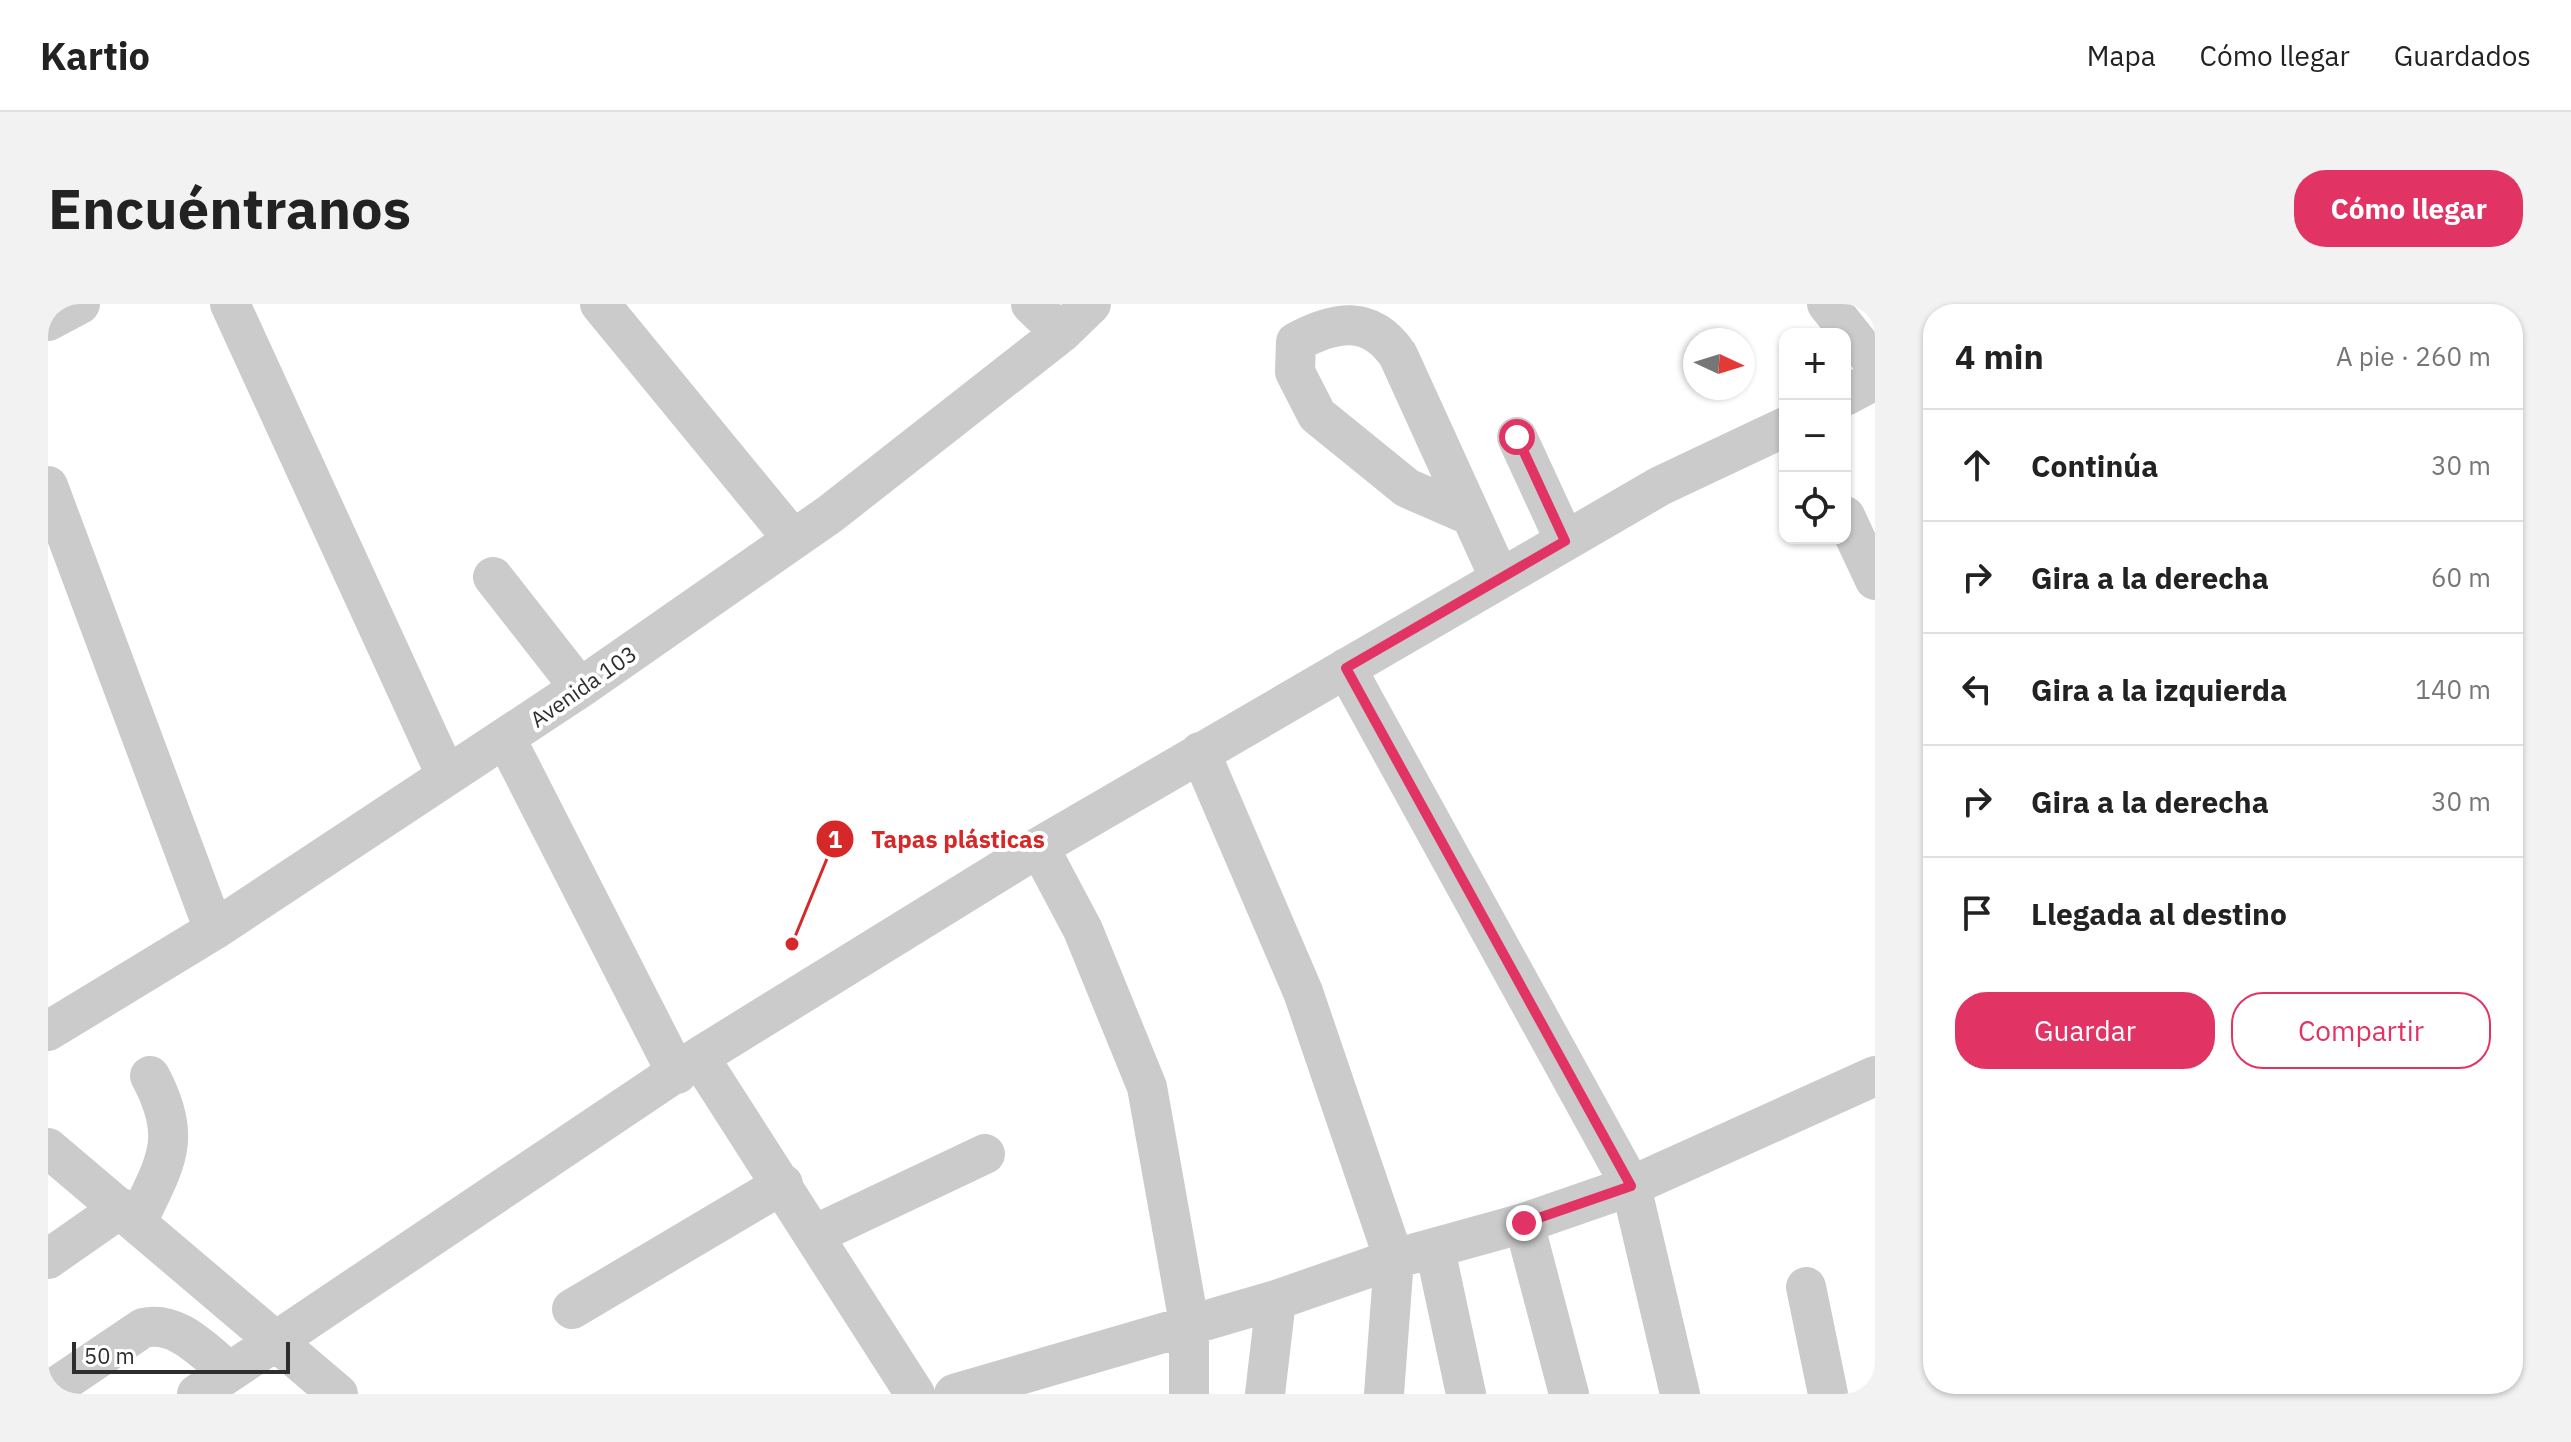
<!DOCTYPE html>
<html lang="es">
<head>
<meta charset="utf-8">
<style>
	body { margin:0; font-family:"IBM Plex Sans",sans-serif; background:#f2f2f2; color:#222 }
	.controls { position:absolute; right:24px; top:24px; display:grid; overflow:hidden; border-radius:16px; box-shadow:0 2px 6px #0004 }
	.controls button { width:72px; height:72px; display:grid; place-items:center; padding:0; border:0; border-bottom:2px solid #e0e0e0; background:#fff; color:#222; font:40px sans-serif }
	.compass { position:absolute; left:1635px; top:24px; width:72px; height:72px; border-radius:50%; background:#fff; box-shadow:0 2px 6px #0004; rotate:94deg }
	.scale { position:absolute; left:24px; bottom:20px; width:218px; box-sizing:border-box; padding-left:8px; border:4px solid #2e2e2e; border-top:0; font-size:22px; line-height:28px; white-space:nowrap; color:#2e2e2e; -webkit-text-stroke:6px #fff; paint-order:stroke }
	.stop { position:absolute; width:24px; height:24px; margin:-18px; border:6px solid #e13464; border-radius:50%; background:#fff }
	.stop.end { background:#e13464; border-color:#fff; box-shadow:0 2px 8px #0008 }
	.list { margin:0; padding:0; list-style:none }
	h2 { display:flex; justify-content:space-between; align-items:center; height:104px; margin:0; padding:0 32px; font-size:34px }
	h2 small { font-size:26px; font-weight:400; color:#767676 }
	.list li { display:grid; grid-template-columns:52px 1fr auto; gap:24px; align-items:center; box-sizing:border-box; height:112px; padding:0 32px; border-top:2px solid #e0e0e0 }
	.list b { display:block; font-size:30px; white-space:nowrap }
	.list em { font-size:26px; font-style:normal; color:#767676 }
	.actions { display:flex; gap:16px; padding:24px 32px }
	.actions a { flex:1; padding:18px 0; border:2px solid #e13464; border-radius:32px; text-align:center; font-size:28px; color:#e13464 }
	.actions .main { background:#e13464; color:#fff }
	.icon { flex:none; width:44px; height:44px; fill:none; stroke:currentColor; stroke-width:2; stroke-linecap:round; stroke-linejoin:round }
	.map { position:relative; flex:none; width:1827px; height:1090px; overflow:hidden; border-radius:32px }
	header { display:flex; align-items:center; gap:48px; box-sizing:border-box; height:112px; padding:0 40px; background:#fff; border-bottom:2px solid #e0e0e0 }
	header strong { font-size:38px }
	nav { display:flex; gap:44px; margin-inline-start:auto; font-size:28px }
	.intro { display:flex; align-items:center; justify-content:space-between; box-sizing:border-box; height:192px; padding:0 48px }
	h1 { margin:0; font-size:56px }
	.button { padding:20px 36px; border-radius:32px; background:#e13464; color:#fff; font-size:28px; font-weight:700 }
	main { display:flex; gap:48px; padding:0 48px }
	aside { flex:1; background:#fff; border-radius:32px; box-shadow:0 2px 6px #0004 }
	.map>svg:first-child { display:block }
</style>
</head>
<body>
<header>
<strong>Kartio</strong>
<nav><a>Mapa</a><a>Cómo llegar</a><a>Guardados</a></nav>
</header>
<div class="intro"><h1>Encuéntranos</h1><a class="button">Cómo llegar</a></div>
<main>
<div class="map">
<svg width="1827" height="1090" viewBox="0 0 1827 1090">
	<rect width="100%" height="100%" fill="#fff"/>
	<g fill="none" stroke-linecap="round" stroke-linejoin="round">
		<path stroke="#cbcbcb" stroke-width="40" d="M 182,0 L 398,471
			M 552,0 L 745,235
			M 983,0 L 1013,29
			M 1779,0 L 1827,60
			M 0,17 L 32,0
			M 1797,92 L 1827,76
			M 1469,133 L 1517,237
			M 0,182 L 166,626
			M 1421,211 L 1359,184 L 1269,111 L 1247,68 L 1248,38 C 1287,17 1322,10 1350,51 L 1452,275
			M 1797,212 L 1827,276
			M 445,273 L 532,384
			M 1298,364 L 1583,882 L 1632,1090
			M 458,435 L 629,770
			M 1152,448 L 1255,688 L 1346,955 L 1336,1090
			M 991,543 L 1035,626 L 1099,783 L 1141,1019 L 1141,1090
			M 0,727 L 166,626 L 532,384 L 782,210 L 1013,29 L 1043,0
			M 651,753 L 867,1090
			M 0,844 L 290,1090
			M 89,918 C 117,859 136,835 102,772
			M 1476,919 L 1521,1090
			M 768,930 L 937,850
			M 1387,945 L 1418,1090
			M 0,955 L 73,904
			M 1758,983 L 1780,1090
			M 524,1005 L 735,880
			M 0,1088 L 95,1024 C 130,1016 156,1048 182,1068
			M 149,1090 L 651,753 L 991,543 L 1612,182 L 1737,123
			M 906,1090 L 1228,996 L 1346,955 L 1476,919 L 1583,882 L 1827,772
			M 1217,1090 L 1228,996"/>
	</g>
	<g fill="none" stroke-linecap="round" stroke-linejoin="round">
		<path stroke="#e13464" stroke-width="10" d="M 1469,133 L 1517,237 L 1298,364 L 1583,882 L 1476,919"/>
	</g>
	<g text-anchor="middle" dominant-baseline="central" stroke-width="8" stroke-linejoin="round" paint-order="stroke">
		<g font-size="22" fill="#2e2e2e" stroke="#fff">
			<text transform="translate(535 382) rotate(-35)">Avenida 103</text>
		</g>
	</g>
	<path fill="none" stroke="#d62828" stroke-width="3" d="M744 640L787 535"/>
	<g fill="#d62828" stroke="#fff" stroke-width="3">
		<circle cx="744" cy="640" r="8"/>
		<circle cx="787" cy="535" r="20"/>
	</g>
	<g font-size="24" text-anchor="middle" font-weight="bold" fill="#fff">
		<text x="787" y="544">1</text>
	</g>
	<g font-size="24" text-anchor="middle" font-weight="bold" fill="#d62828" stroke="#fff" stroke-width="8" stroke-linejoin="round" paint-order="stroke">
		<text x="910" y="544">Tapas plásticas</text>
	</g>
</svg>
<div class="controls">
<button>+</button>
<button>−</button>
<button><svg class="icon" aria-label="locate" viewBox="0 0 24 24"><circle cx="12" cy="12" r="6"/><path d="M12 2v4M12 18v4M2 12h4M18 12h4"/></svg></button>
</div>
<svg class="compass" viewBox="-18 -18 36 36"><path d="M0-13l5 13h-10z" fill="#e53935"/><path d="M0 13l5-13h-10z" fill="#767676"/></svg>
<div class="scale">50 m</div>
<div class="stop" style="left:1469px;top:133px"></div>
<div class="stop end" style="left:1476px;top:919px"></div>
</div>
<aside>
<h2>4 min<small>A pie · 260 m</small></h2>
<ul class="list">
<li><svg class="icon" aria-label="ahead" viewBox="0 0 24 24"><path d="M12 20V5M6 11l6-6 6 6"/></svg><div><b>Continúa</b></div><em>30 m</em></li>
<li><svg class="icon" aria-label="right" viewBox="0 0 24 24"><path d="M7 20v-9h11M14 6l5 5-5 5"/></svg><div><b>Gira a la derecha</b></div><em>60 m</em></li>
<li><svg class="icon" aria-label="left" viewBox="0 0 24 24"><path d="M17 20v-9H6M10 6l-5 5 5 5"/></svg><div><b>Gira a la izquierda</b></div><em>140 m</em></li>
<li><svg class="icon" aria-label="right" viewBox="0 0 24 24"><path d="M7 20v-9h11M14 6l5 5-5 5"/></svg><div><b>Gira a la derecha</b></div><em>30 m</em></li>
<li><svg class="icon" aria-label="arrive" viewBox="0 0 24 24"><path d="M6 21V4h12l-3 4 3 4H6"/></svg><div><b>Llegada al destino</b></div></li>
</ul>
<div class="actions"><a class="main">Guardar</a><a>Compartir</a></div>
</aside>
</main>
</body>
</html>
